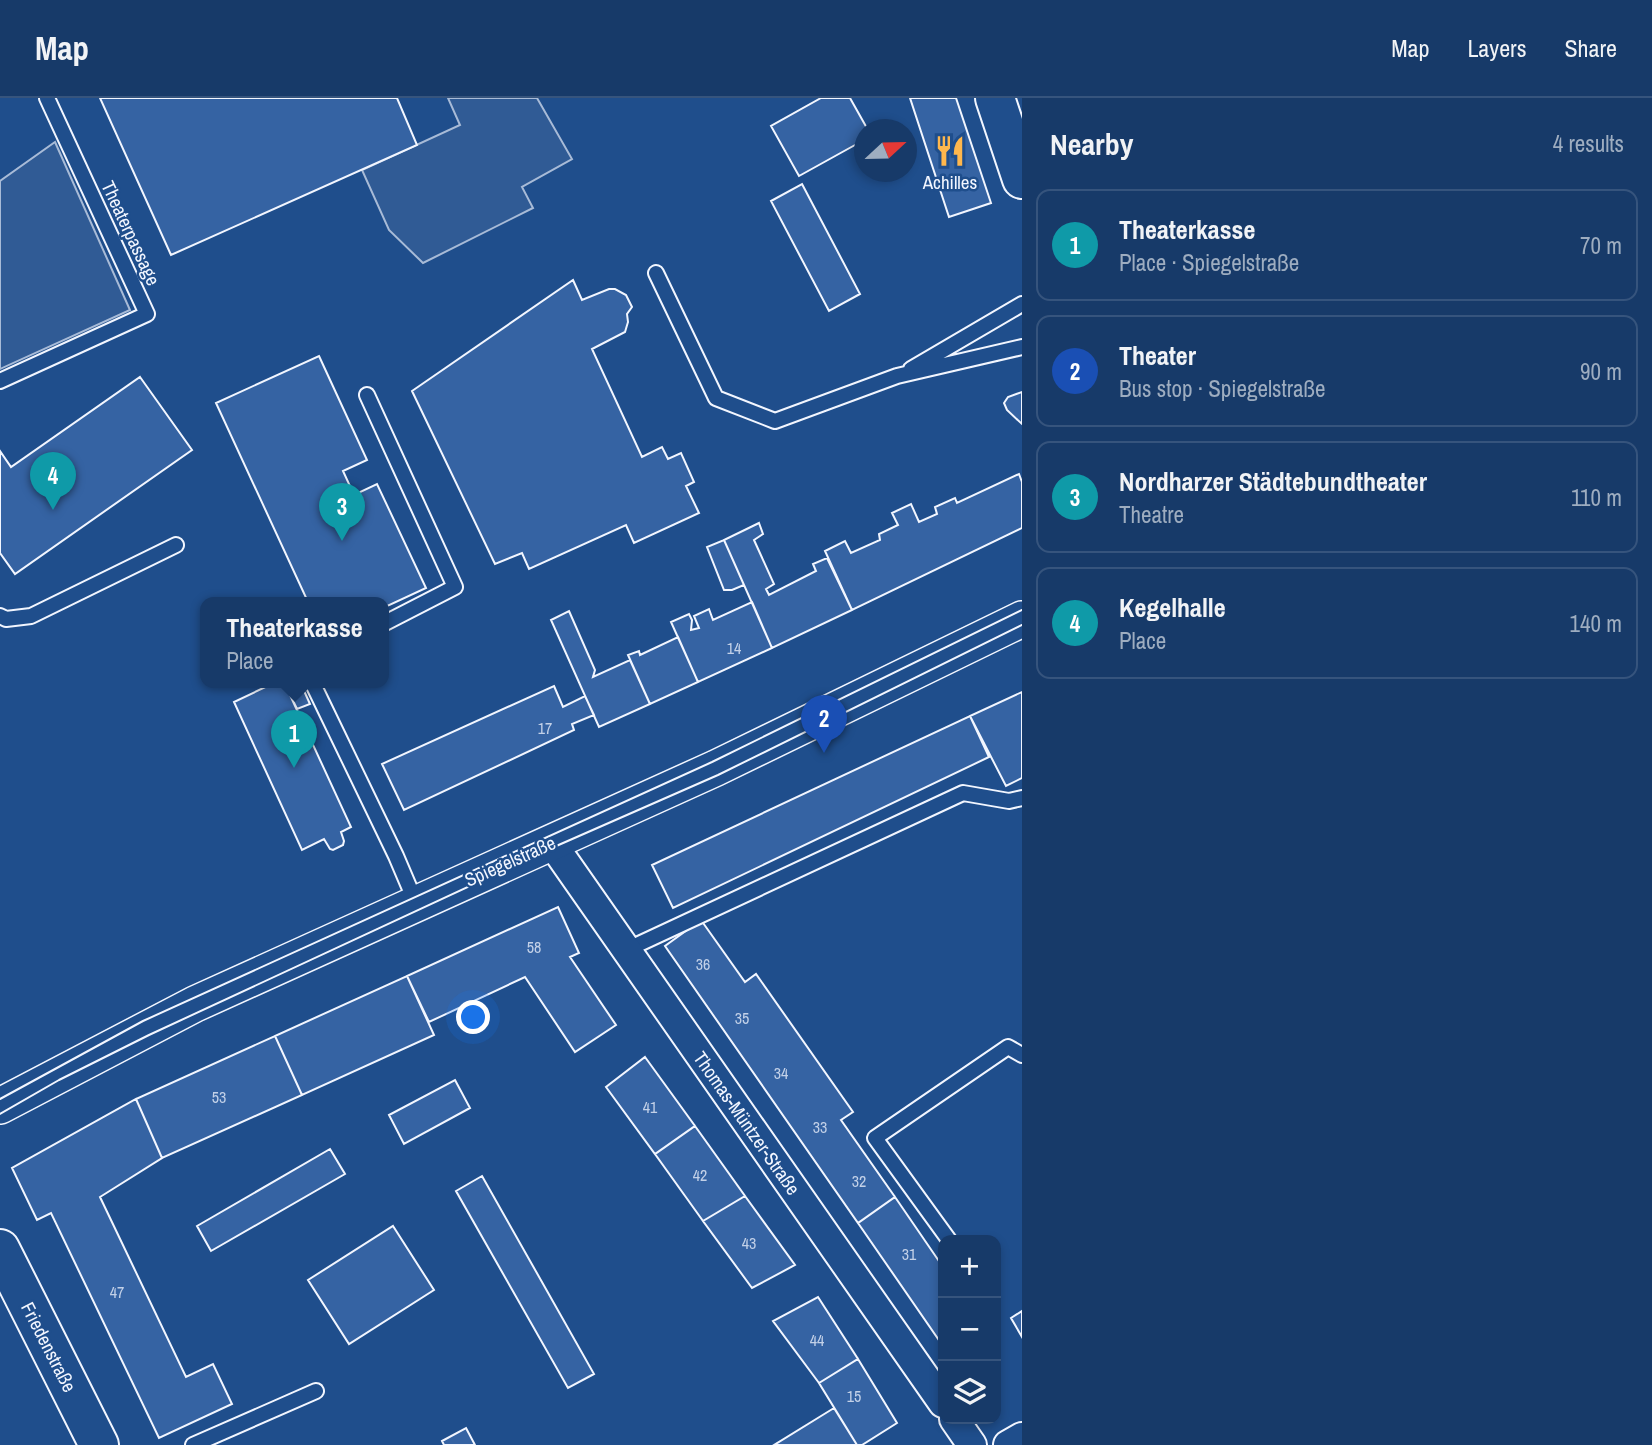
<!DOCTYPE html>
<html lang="en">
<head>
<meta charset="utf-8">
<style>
	body { margin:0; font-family:"Archivo Narrow",sans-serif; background:#20416f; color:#f1f3f6 }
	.controls { position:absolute; right:21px; bottom:21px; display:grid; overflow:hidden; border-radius:14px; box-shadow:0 4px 10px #0003 }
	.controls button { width:63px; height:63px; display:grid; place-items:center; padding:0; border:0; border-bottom:2px solid #36547d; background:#173a69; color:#f1f3f6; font:35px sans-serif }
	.compass { position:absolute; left:854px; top:21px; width:63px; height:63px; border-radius:50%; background:#173a69; box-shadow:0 4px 10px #0003; rotate:68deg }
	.you { position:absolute; left:474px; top:920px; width:24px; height:24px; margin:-18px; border:5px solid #fff; border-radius:50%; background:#1a73e8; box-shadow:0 0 0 10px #1a73e833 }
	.badge { display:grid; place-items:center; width:46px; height:46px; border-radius:50%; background:#8abfa5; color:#fff; font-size:23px; font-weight:700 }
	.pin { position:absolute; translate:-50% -58px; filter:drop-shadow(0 2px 4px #0008) }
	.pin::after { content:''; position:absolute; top:37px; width:24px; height:21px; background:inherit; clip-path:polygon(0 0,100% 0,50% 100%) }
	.popup { position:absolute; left:200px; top:499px; width:189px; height:91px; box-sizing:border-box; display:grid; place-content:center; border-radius:14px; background:#173a69; filter:drop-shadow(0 2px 5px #0005); font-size:23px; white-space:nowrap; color:#9eadc0 }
	.popup b { font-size:26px; color:#f1f3f6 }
	.popup::after { content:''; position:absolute; left:50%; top:100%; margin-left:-14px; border:14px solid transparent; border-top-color:#173a69 }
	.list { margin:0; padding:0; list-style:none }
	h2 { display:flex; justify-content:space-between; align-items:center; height:91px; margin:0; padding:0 28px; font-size:30px }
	h2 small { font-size:23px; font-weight:400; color:#9eadc0 }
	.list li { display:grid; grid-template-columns:46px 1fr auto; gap:21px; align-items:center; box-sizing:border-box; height:112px; margin:0 14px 14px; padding:0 14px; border:2px solid #36547d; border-radius:14px }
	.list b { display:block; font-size:26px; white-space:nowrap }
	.list p { margin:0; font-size:23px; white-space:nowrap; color:#9eadc0 }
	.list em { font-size:23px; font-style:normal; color:#9eadc0 }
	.icon { flex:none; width:38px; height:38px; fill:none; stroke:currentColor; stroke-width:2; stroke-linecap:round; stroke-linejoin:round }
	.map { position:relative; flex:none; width:1022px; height:1347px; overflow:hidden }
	header { display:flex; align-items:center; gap:42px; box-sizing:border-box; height:98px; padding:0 35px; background:#173a69; border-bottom:2px solid #36547d }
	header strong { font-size:33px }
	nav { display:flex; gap:38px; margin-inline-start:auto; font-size:24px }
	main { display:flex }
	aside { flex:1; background:#173a69 }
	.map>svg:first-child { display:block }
</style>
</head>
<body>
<header>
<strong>Map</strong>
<nav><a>Map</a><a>Layers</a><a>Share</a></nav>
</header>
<main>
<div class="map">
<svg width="1022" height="1347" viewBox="0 0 1022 1347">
	<rect width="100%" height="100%" fill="#1f4e8c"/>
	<path fill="#305b95" stroke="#a8bbd7" stroke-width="2" d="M 448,0 L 537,0 L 572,61 L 522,89 L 533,110 L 423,165 L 389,132 L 362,72 L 460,27 Z
		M 55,44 L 130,212 L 0,271 L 0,83 Z"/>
	<path fill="#3563a3" stroke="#f2f6ff" stroke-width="2" d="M 100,0 L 397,0 L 417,47 L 171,157 Z
		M 821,0 L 850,0 L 868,32 L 864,32 L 864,42 L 799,78 L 771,28 Z
		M 910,0 L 956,0 L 991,105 L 949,119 Z
		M 802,86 L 860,196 L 829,213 L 771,103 Z
		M 573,182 L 582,202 L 609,191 L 615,191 L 626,197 L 632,209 L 627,216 L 628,224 L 625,234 L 592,251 L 642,359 L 662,349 L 668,361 L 681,355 L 694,384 L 686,388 L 699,415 L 634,445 L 626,427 L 529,471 L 522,455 L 495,466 L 412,293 Z
		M 319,258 L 367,362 L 343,373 L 354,397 L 377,386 L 426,490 L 383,510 L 383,504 L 308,504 L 216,305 Z
		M 140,279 L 192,352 L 15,476 L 0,455 L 0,353 L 11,369 Z
		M 1022,294 L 1022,326 L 1007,312 L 1004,305 L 1008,299 Z
		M 1019,376 L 1022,384 L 1022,430 L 852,512 L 825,453 L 845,443 L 851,455 L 880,442 L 879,436 L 898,427 L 892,415 L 911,406 L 919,424 L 937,416 L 935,409 L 955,400 L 957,405 Z
		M 759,425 L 763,436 L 754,442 L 774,486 L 766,491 L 769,497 L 816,473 L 813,466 L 827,460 L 852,512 L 772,550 L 724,442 Z
		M 724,442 L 744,487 L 732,492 L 724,492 L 707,449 Z
		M 752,504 L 772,550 L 698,584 L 671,524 L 689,516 L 692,522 L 691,532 L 699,530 L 694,518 L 709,511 L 713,522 Z
		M 569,513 L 595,572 L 593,579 L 630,562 L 650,606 L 599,629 L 551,522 Z
		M 678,539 L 698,584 L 650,606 L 628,557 L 639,553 L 640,557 Z
		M 276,584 L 284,584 L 351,729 L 341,734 L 344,743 L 343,747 L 333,752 L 330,751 L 324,741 L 302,752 L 234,604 Z
		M 284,584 L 300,584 L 310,606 L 297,611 Z
		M 554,588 L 563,609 L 585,598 L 594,617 L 572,626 L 574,632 L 404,712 L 382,666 Z
		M 1022,594 L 1022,680 L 1006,688 L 970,618 Z
		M 970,618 L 989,659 L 673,810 L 652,767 Z
		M 558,809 L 579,855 L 570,859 L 616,927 L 575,954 L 525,879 L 429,924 L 407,878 Z
		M 701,822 L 745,884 L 756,876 L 853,1014 L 841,1022 L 895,1099 L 858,1125 L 665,848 Z
		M 407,878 L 434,937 L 302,997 L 275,938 Z
		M 275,938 L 302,997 L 162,1060 L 136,1001 Z
		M 645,959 L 695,1028 L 655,1056 L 606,989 Z
		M 455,982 L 470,1010 L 404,1046 L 389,1017 Z
		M 136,1001 L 162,1060 L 100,1099 L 186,1279 L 213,1266 L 232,1306 L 159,1340 L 51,1115 L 37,1122 L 12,1070 Z
		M 695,1028 L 745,1098 L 703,1123 L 655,1056 Z
		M 330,1051 L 345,1076 L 211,1153 L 197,1128 Z
		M 482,1078 L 594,1276 L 568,1290 L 456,1093 Z
		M 745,1098 L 795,1167 L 752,1190 L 703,1123 Z
		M 895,1099 L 943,1169 L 943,1248 L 858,1125 Z
		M 393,1128 L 434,1192 L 349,1246 L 308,1182 Z
		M 818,1199 L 858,1261 L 819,1285 L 773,1223 Z
		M 1022,1213 L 1022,1239 L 1011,1220 Z
		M 858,1261 L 897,1325 L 862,1347 L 857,1347 L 819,1285 Z
		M 834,1310 L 857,1347 L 774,1347 Z
		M 466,1330 L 475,1347 L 444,1347 L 442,1343 Z"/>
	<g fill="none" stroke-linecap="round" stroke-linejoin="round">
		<defs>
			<path id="service" d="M 656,175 L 716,300 L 775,323 L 897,278 L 1022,249
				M 911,271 L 1022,206
				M 0,283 L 147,216 L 47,0
				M 367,297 L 455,489 L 383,526
				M 0,518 L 6,521 L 31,518 L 176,447
				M 312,584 L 396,758 L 416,805
				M 626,852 L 963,695 L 1009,703 L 1022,700
				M 949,1142 L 875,1040 L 1008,949 L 1022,957
				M 193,1347 L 316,1293"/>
			<path id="minor" d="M 551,744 L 943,1305
				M 954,1321 L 972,1347
				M 1008,1347 L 1022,1339"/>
			<path id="tertiary" d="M 0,1008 L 195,906 L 716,670 L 1022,521"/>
			<path id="primary" d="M 995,0 L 1022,81
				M 0,1151 L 99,1347"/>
		</defs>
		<use href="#service" stroke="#f2f6ff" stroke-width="18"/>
		<use href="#minor" stroke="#f2f6ff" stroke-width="32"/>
		<use href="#tertiary" stroke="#f2f6ff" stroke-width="38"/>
		<use href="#primary" stroke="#f2f6ff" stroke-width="42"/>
		<use href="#service" stroke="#1f4e8c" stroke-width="14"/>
		<use href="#minor" stroke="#1f4e8c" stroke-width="28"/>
		<use href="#tertiary" stroke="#1f4e8c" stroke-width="35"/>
		<use href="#primary" stroke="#1f4e8c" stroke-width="38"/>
		<path stroke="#f2f6ff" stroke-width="2" d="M 0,1001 L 143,923 L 712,664 L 1022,512
			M 0,1016 L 59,982 L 149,937 L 554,749 L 718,677 L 1022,527"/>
	</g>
	<defs>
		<symbol id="restaurant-bare" viewBox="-9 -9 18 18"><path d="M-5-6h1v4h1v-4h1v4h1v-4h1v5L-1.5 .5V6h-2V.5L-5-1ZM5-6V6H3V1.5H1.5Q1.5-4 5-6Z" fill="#ffb74d" stroke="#1f4e8c" stroke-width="2.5" paint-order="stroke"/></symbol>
	</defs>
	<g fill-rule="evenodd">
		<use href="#restaurant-bare" x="928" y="31" width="44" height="44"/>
	</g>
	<g text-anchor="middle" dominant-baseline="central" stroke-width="5" stroke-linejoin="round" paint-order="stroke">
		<g font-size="16" fill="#c3d1e8">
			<text x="734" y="550">14</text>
			<text x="545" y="630">17</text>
			<text x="534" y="849">58</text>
			<text x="703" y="866">36</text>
			<text x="742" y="920">35</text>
			<text x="781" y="975">34</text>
			<text x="219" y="999">53</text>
			<text x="650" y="1009">41</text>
			<text x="820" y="1029">33</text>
			<text x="700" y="1077">42</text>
			<text x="859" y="1083">32</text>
			<text x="749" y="1145">43</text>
			<text x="909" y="1156">31</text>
			<text x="117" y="1194">47</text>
			<text x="817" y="1242">44</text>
			<text x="854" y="1298">15</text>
		</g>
		<g font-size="19" fill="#f2f6ff" stroke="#1f4e8c">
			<text x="950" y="84">Achilles</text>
		</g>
		<g font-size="19" fill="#f2f6ff" stroke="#1f4e8c">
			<text transform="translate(131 135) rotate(65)">Theaterpassage</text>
			<text transform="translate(510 763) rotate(-24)">Spiegelstraße</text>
			<text transform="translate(747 1025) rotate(55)">Thomas-Müntzer-Straße</text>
			<text transform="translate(49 1249) rotate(63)">Friedenstraße</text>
		</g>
	</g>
</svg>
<div class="controls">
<button>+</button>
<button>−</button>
<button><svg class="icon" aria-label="layers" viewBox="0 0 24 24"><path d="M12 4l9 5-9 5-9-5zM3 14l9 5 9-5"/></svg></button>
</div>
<svg class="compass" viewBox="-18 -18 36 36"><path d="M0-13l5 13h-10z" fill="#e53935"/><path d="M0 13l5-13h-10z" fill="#9eadc0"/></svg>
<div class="you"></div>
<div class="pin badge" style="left:294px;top:670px;background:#0f9aa8">1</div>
<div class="popup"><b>Theaterkasse</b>Place</div>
<div class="pin badge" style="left:824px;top:655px;background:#1a4fb4">2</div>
<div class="pin badge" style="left:342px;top:443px;background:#0f9aa8">3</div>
<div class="pin badge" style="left:53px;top:412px;background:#0f9aa8">4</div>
</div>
<aside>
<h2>Nearby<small>4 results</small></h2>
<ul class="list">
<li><span class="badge" style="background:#0f9aa8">1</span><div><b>Theaterkasse</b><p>Place · Spiegelstraße</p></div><em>70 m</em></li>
<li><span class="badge" style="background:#1a4fb4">2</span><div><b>Theater</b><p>Bus stop · Spiegelstraße</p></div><em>90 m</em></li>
<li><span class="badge" style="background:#0f9aa8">3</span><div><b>Nordharzer Städtebundtheater</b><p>Theatre</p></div><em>110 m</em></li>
<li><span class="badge" style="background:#0f9aa8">4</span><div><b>Kegelhalle</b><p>Place</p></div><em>140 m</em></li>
</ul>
</aside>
</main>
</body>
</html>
